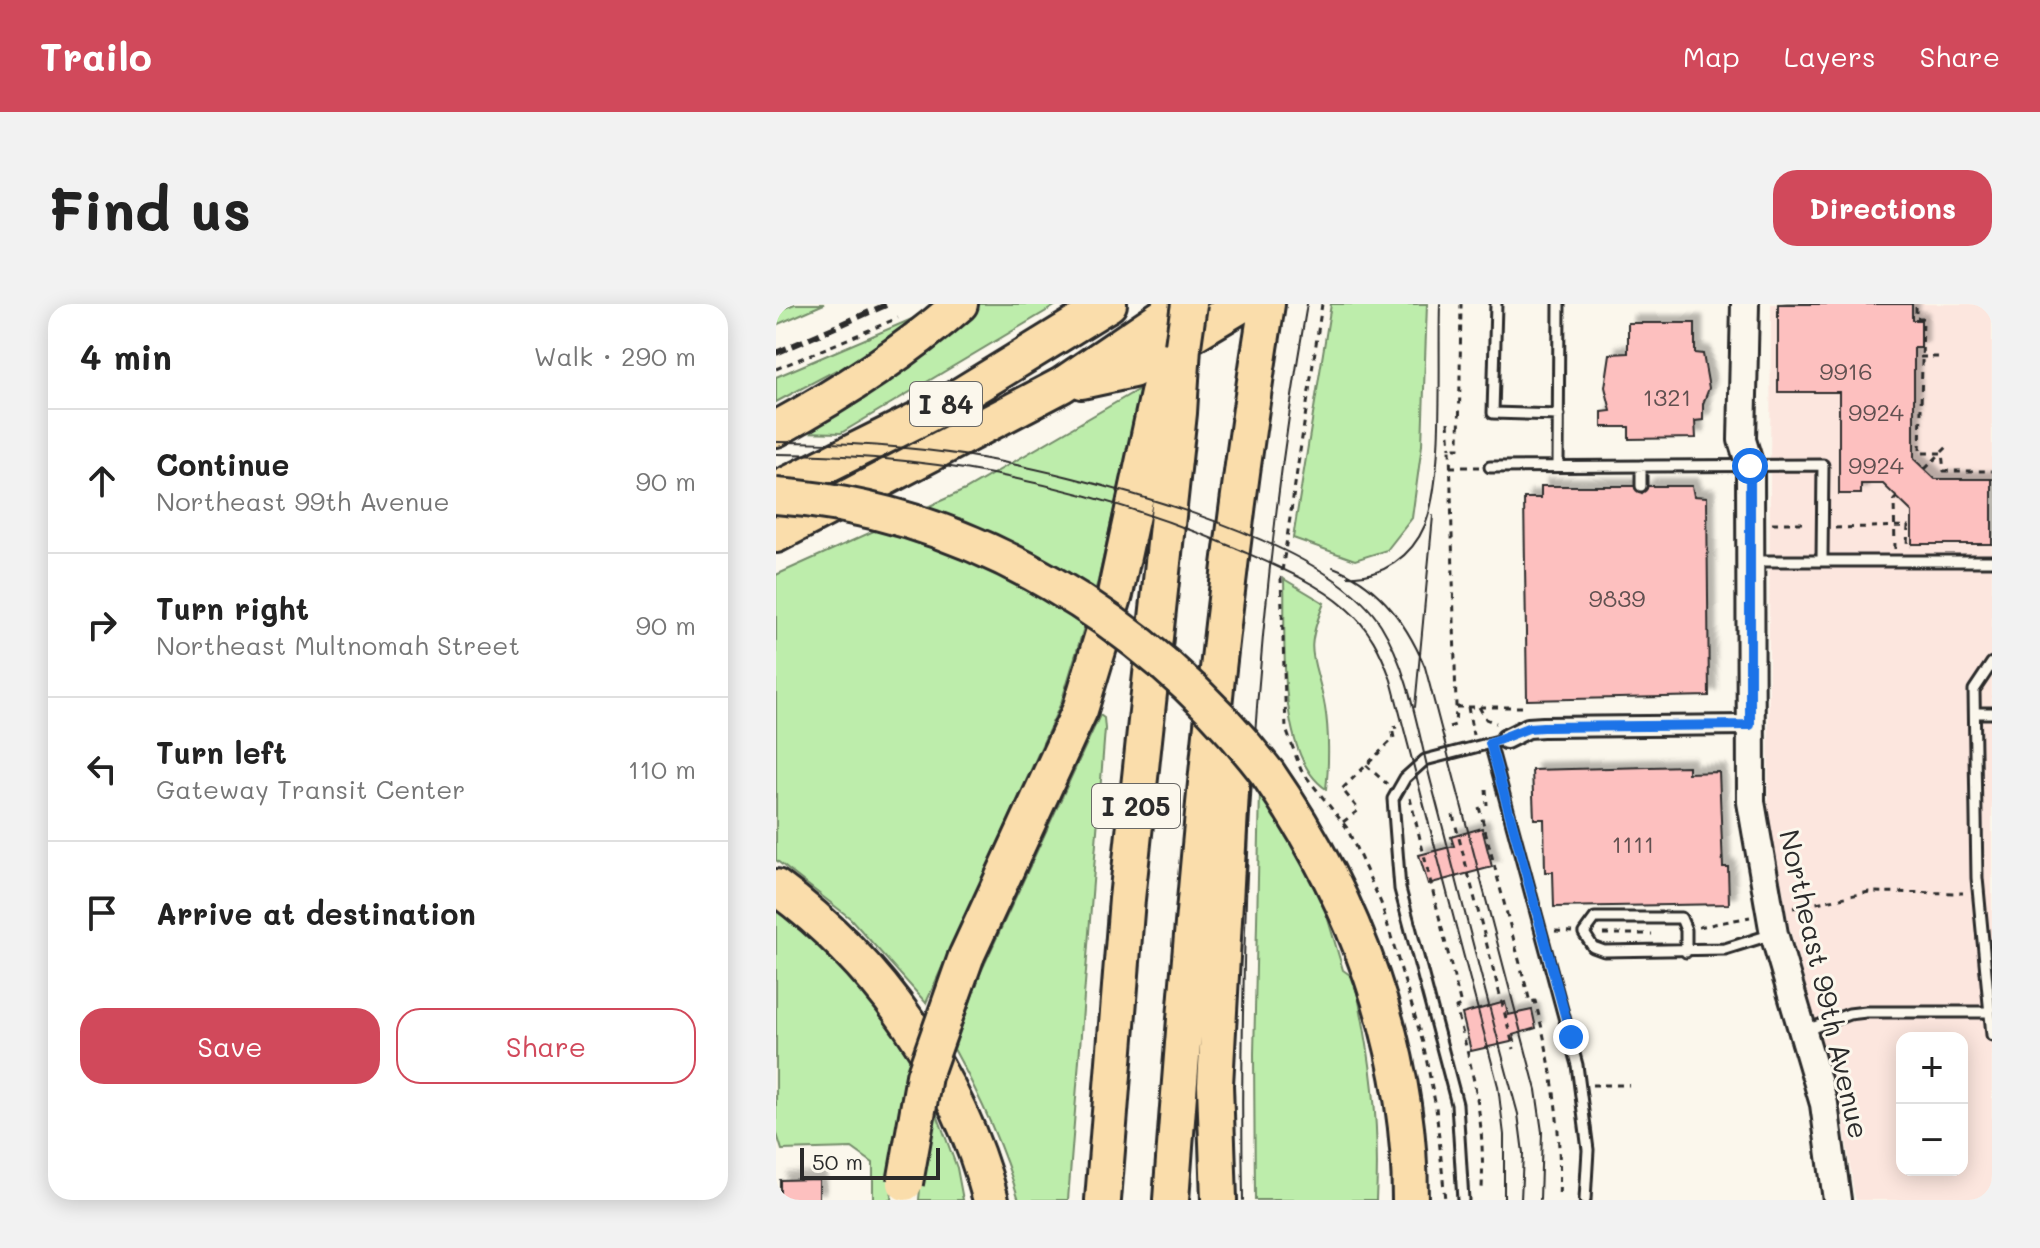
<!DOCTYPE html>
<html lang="en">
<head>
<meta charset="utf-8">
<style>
	body { margin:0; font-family:Mali,sans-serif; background:#f2f2f2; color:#222 }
	.controls { position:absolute; right:24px; bottom:24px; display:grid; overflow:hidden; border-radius:16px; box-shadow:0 4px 20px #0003 }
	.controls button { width:72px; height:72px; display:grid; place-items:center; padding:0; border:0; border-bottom:2px solid #e0e0e0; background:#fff; color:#222; font:40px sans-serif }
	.scale { position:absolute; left:24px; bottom:20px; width:140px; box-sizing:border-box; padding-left:8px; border:4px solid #2b2b2b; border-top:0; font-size:22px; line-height:28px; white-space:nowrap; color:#2b2b2b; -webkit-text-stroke:6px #fbf7ec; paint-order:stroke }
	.stop { position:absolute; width:24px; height:24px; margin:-18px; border:6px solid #1a73e8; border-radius:50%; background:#fff }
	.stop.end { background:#1a73e8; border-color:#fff; box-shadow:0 2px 8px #0008 }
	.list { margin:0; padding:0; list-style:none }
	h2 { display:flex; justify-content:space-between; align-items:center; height:104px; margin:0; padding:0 32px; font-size:34px }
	h2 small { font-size:26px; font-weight:400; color:#767676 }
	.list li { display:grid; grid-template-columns:52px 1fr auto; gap:24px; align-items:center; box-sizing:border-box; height:144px; padding:0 32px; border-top:2px solid #e0e0e0 }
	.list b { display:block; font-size:30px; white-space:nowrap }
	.list p { margin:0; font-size:26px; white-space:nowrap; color:#767676 }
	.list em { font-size:26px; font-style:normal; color:#767676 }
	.actions { display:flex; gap:16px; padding:24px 32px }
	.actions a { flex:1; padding:18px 0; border:2px solid #d1495b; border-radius:24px; text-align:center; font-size:28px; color:#d1495b }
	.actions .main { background:#d1495b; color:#fff }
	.icon { flex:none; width:44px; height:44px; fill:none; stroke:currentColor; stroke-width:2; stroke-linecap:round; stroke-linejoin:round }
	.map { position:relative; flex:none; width:1216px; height:896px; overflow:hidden; border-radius:24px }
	header { display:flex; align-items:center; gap:48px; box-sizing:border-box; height:112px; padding:0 40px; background:#d1495b; color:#fff }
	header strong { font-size:38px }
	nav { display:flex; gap:44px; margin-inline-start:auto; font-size:28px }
	.intro { display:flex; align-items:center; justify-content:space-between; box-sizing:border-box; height:192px; padding:0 48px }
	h1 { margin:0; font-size:56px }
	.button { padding:20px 36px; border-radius:24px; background:#d1495b; color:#fff; font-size:28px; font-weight:700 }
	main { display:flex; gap:48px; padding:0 48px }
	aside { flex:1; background:#fff; border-radius:24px; box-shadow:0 4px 20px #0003 }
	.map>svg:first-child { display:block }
</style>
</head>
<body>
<header>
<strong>Trailo</strong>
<nav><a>Map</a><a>Layers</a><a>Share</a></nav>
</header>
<div class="intro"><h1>Find us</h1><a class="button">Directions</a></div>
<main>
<aside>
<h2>4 min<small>Walk · 290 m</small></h2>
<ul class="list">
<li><svg class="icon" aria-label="ahead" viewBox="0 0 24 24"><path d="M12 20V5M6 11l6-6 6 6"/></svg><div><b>Continue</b><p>Northeast 99th Avenue</p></div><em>90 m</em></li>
<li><svg class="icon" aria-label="right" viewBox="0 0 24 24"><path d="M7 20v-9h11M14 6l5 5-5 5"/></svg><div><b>Turn right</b><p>Northeast Multnomah Street</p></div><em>90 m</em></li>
<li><svg class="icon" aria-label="left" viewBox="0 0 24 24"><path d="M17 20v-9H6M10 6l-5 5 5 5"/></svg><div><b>Turn left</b><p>Gateway Transit Center</p></div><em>110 m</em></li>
<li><svg class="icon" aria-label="arrive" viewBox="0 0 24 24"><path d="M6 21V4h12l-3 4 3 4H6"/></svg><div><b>Arrive at destination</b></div></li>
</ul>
<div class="actions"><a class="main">Save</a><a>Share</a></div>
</aside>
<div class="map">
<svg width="1216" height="896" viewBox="0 0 1216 896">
	<defs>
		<filter id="shadow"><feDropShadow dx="7" dy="-7" stdDeviation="2" flood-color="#0004"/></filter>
	</defs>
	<rect width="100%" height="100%" fill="#fbf7ec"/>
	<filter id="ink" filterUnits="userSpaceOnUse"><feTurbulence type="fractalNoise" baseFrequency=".0125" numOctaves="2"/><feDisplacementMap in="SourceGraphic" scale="16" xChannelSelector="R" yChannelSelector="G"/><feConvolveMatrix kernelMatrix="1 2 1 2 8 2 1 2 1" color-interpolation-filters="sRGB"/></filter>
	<g filter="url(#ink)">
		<path fill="#fce6de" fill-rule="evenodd" d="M 995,0 L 1216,0 L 1216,896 L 1080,896 L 1078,889 L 1066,808 L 1013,622 L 992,507 ZM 1126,734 L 1186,734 L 1186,866 L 1126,866 Z"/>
		<path fill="#bdedab" stroke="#748c6b" stroke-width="2" d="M 19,0 L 48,0 L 0,21 L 0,7 Z
			M 171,0 L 282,0 L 65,129 L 25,128 L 80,96 L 60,66 L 0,98 L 0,73 Z
			M 555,0 L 651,0 L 646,141 L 636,214 L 611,246 L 579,256 L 517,234 Z
			M 365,84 L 322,277 L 285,399 L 150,699 L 74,614 L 0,556 L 0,271 L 189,186 Z
			M 508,275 L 548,299 C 526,353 540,352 549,403 C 553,427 553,461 550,485 C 499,451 510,331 508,275 Z
			M 324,411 L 328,414 L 329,425 L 292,896 L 243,896 C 227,843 205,794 178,745 L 203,672 Z
			M 484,487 L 491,487 L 543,585 L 567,666 L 578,674 C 595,749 604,819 600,896 L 479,896 L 478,750 Z
			M 0,599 L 38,631 L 141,751 L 119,852 L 115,896 L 97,896 L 97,859 L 76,844 L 6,846 L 0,827 Z
			M 159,805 L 181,864 L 187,896 L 143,896 L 148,841 Z"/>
		<path fill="#fdc0bf" stroke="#2b2b2b" stroke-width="2" filter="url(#shadow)" d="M 1002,0 L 1136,0 L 1136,16 L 1145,16 L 1145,44 L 1138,44 L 1138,155 L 1159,175 L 1216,175 L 1216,240 L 1136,240 L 1136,208 L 1107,180 L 1085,180 L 1085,190 L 1063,190 L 1063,88 L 1002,88 Z
			M 852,19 L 919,19 L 919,49 L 927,50 L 933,84 L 927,100 L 927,116 L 919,117 L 920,134 L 853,135 L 853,123 L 826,123 L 826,108 L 835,107 L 829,83 L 834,50 L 852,49 Z
			M 765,182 L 858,182 L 866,189 L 872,182 L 916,182 L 918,192 L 931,193 L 933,392 L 751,396 L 748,194 L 765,194 Z
			M 912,462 L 912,469 L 943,468 L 947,563 L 952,563 L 953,600 L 778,603 L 777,568 L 769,568 L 768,515 L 758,515 L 756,466 Z
			M 706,524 L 716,563 L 652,580 L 643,551 L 678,542 L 675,533 Z
			M 729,698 L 732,711 L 756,706 L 760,724 L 737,731 L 739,737 L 695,747 L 686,710 Z
			M 43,875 L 43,895 L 4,896 L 4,876 Z"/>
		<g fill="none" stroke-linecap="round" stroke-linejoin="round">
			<defs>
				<path id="lane" d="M 720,0 L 717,109 L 783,111
					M 782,162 L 783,0
					M 865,162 L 865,182
					M 714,163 L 1047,161 L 1046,256
					M 978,257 L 1216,257
					M 1216,359 L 1198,386 L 1201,574 L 1216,731
					M 1199,409 L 1216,409
					M 714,439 L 801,761 L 812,846 L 809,896
					M 910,648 L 910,626 L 905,614 L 819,614 L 808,629 L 817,643 L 828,647 L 949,645 L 997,630
					M 1028,727 L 1073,710 L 1090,708 L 1214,708
					M 687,896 L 681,800 L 624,585 L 617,495 L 629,474 L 649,456 L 730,435"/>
				<path id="street" d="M 730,435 L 752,424 L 767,423 L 974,421"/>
				<path id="secondary" d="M 969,0 L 966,136 L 974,162 L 975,498 L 998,630 L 1048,800 L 1061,896"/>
				<path id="highway" d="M 306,77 L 357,66 L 467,0
					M 0,125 C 66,89 127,50 184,0
					M 0,186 L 159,107 L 333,0
					M 0,231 L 286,81 L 405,0
					M 492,470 C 579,595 634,743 634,896
					M 0,583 C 104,659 182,772 215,896
					M 190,653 L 304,406 L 339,290 L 384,80 L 400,53
					M 327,896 L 351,595 L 403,109 L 407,42
					M 395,896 C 417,597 443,296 491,0
					M 443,896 L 439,781 L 457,451"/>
			</defs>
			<use href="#lane" stroke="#2b2b2b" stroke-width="15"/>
			<use href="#street" stroke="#2b2b2b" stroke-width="24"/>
			<use href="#secondary" stroke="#2b2b2b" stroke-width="32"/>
			<use href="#highway" stroke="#2b2b2b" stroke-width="40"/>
			<path stroke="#2b2b2b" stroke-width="3" stroke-dasharray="6 6" stroke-linecap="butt" d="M 546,0 L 505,274 L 510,425 L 525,466 L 571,524 L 605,599 L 647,739 L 660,803 L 669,896
				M 1140,3 L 1140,14 L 1147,14 L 1144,149 L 1166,149 L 1168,167 L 1216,167
				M 1144,53 L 1163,53
				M 0,65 L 122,14
				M 672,118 L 674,144
				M 674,163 L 703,163
				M 1149,165 L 1173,141
				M 996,219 L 1032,219
				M 1059,224 L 1132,222 L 1131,241 L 1135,242
				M 1119,245 L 1118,196 L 1121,193
				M 680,403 L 748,403
				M 692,403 L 697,431
				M 703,403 L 710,415 L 720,419
				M 673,423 L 679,421 L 680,403 L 674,144 L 683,144 L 685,0
				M 1214,444 L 1216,423
				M 590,461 L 611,480
				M 710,485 L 711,501
				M 634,494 L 685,702 L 680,704 C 698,771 709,815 706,885
				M 703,503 L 754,698 L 759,697 C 777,763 786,827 783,896
				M 677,511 L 738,745
				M 567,518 L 583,506 L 566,485 L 618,434 L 616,424 L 621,423
				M 1017,604 L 1093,588 L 1187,589
				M 923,623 L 974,613
				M 779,627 L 796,628
				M 827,630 L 876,630
				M 816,781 L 853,781"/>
			<use href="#lane" stroke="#fbf7ec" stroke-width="9"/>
			<use href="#street" stroke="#fbf7ec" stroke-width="18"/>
			<use href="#secondary" stroke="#fbf7ec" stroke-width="26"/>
			<use href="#highway" stroke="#faddab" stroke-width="34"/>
			<path stroke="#2b2b2b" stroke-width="2" d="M 0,138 C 65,138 129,142 193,152 C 296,169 549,231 605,321 C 634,368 642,430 656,482 C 685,592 712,701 742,810 L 747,849 L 745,896
				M 0,150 C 159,150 314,182 459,244 C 498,261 539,277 571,305 C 593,324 605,348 615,376 L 722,782 L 728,831 L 728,896
				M 557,263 C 603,280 631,320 649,363 L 760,786 L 766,828 L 764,896
				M 572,272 C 606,274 636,252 649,221 C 669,173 662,56 664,0
				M 639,403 L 657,212
				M 467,896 C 462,595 479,297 531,0"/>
			<path stroke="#2b2b2b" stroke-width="6" stroke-dasharray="12 6" stroke-linecap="butt" d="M 0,49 L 112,0"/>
			<defs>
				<path id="highway-bridge" d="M 407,42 L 413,0
					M 0,192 C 195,206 374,318 492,470
					M 129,879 L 148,772 L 190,653"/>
			</defs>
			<use href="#highway-bridge" stroke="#2b2b2b" stroke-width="40" stroke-linecap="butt"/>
			<use href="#highway-bridge" stroke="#faddab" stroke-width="34"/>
		</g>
	</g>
	<g fill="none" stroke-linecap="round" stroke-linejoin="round" filter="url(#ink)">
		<path stroke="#1a73e8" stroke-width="10" d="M 795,733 L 714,439 L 752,424 L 767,423 L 974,421 L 974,162"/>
	</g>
	<g text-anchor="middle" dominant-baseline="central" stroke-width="6" stroke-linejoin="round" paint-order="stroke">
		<g font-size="24" fill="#605050">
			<text x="1070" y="66">9916</text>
			<text x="891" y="92">1321</text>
			<text x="1100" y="107">9924</text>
			<text x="1100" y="160">9924</text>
			<text x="841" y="293">9839</text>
			<text x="857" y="539">1111</text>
		</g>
		<g fill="#fbf7ec" stroke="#696865" stroke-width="2">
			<rect x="134" y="78" width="72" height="44" rx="6"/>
			<rect x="316" y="480" width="88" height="44" rx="6"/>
		</g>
		<g font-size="26" font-weight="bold" fill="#2b2b2b">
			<text x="170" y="100">I 84</text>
			<text x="360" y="502">I 205</text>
		</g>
		<g font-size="28" fill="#2b2b2b" stroke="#fbf7ec">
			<text transform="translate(1049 680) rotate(77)">Northeast 99th Avenue</text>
		</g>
	</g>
</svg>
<div class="controls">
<button>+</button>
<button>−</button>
</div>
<div class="scale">50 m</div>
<div class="stop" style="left:974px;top:162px"></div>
<div class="stop end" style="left:795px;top:733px"></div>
</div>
</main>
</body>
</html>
